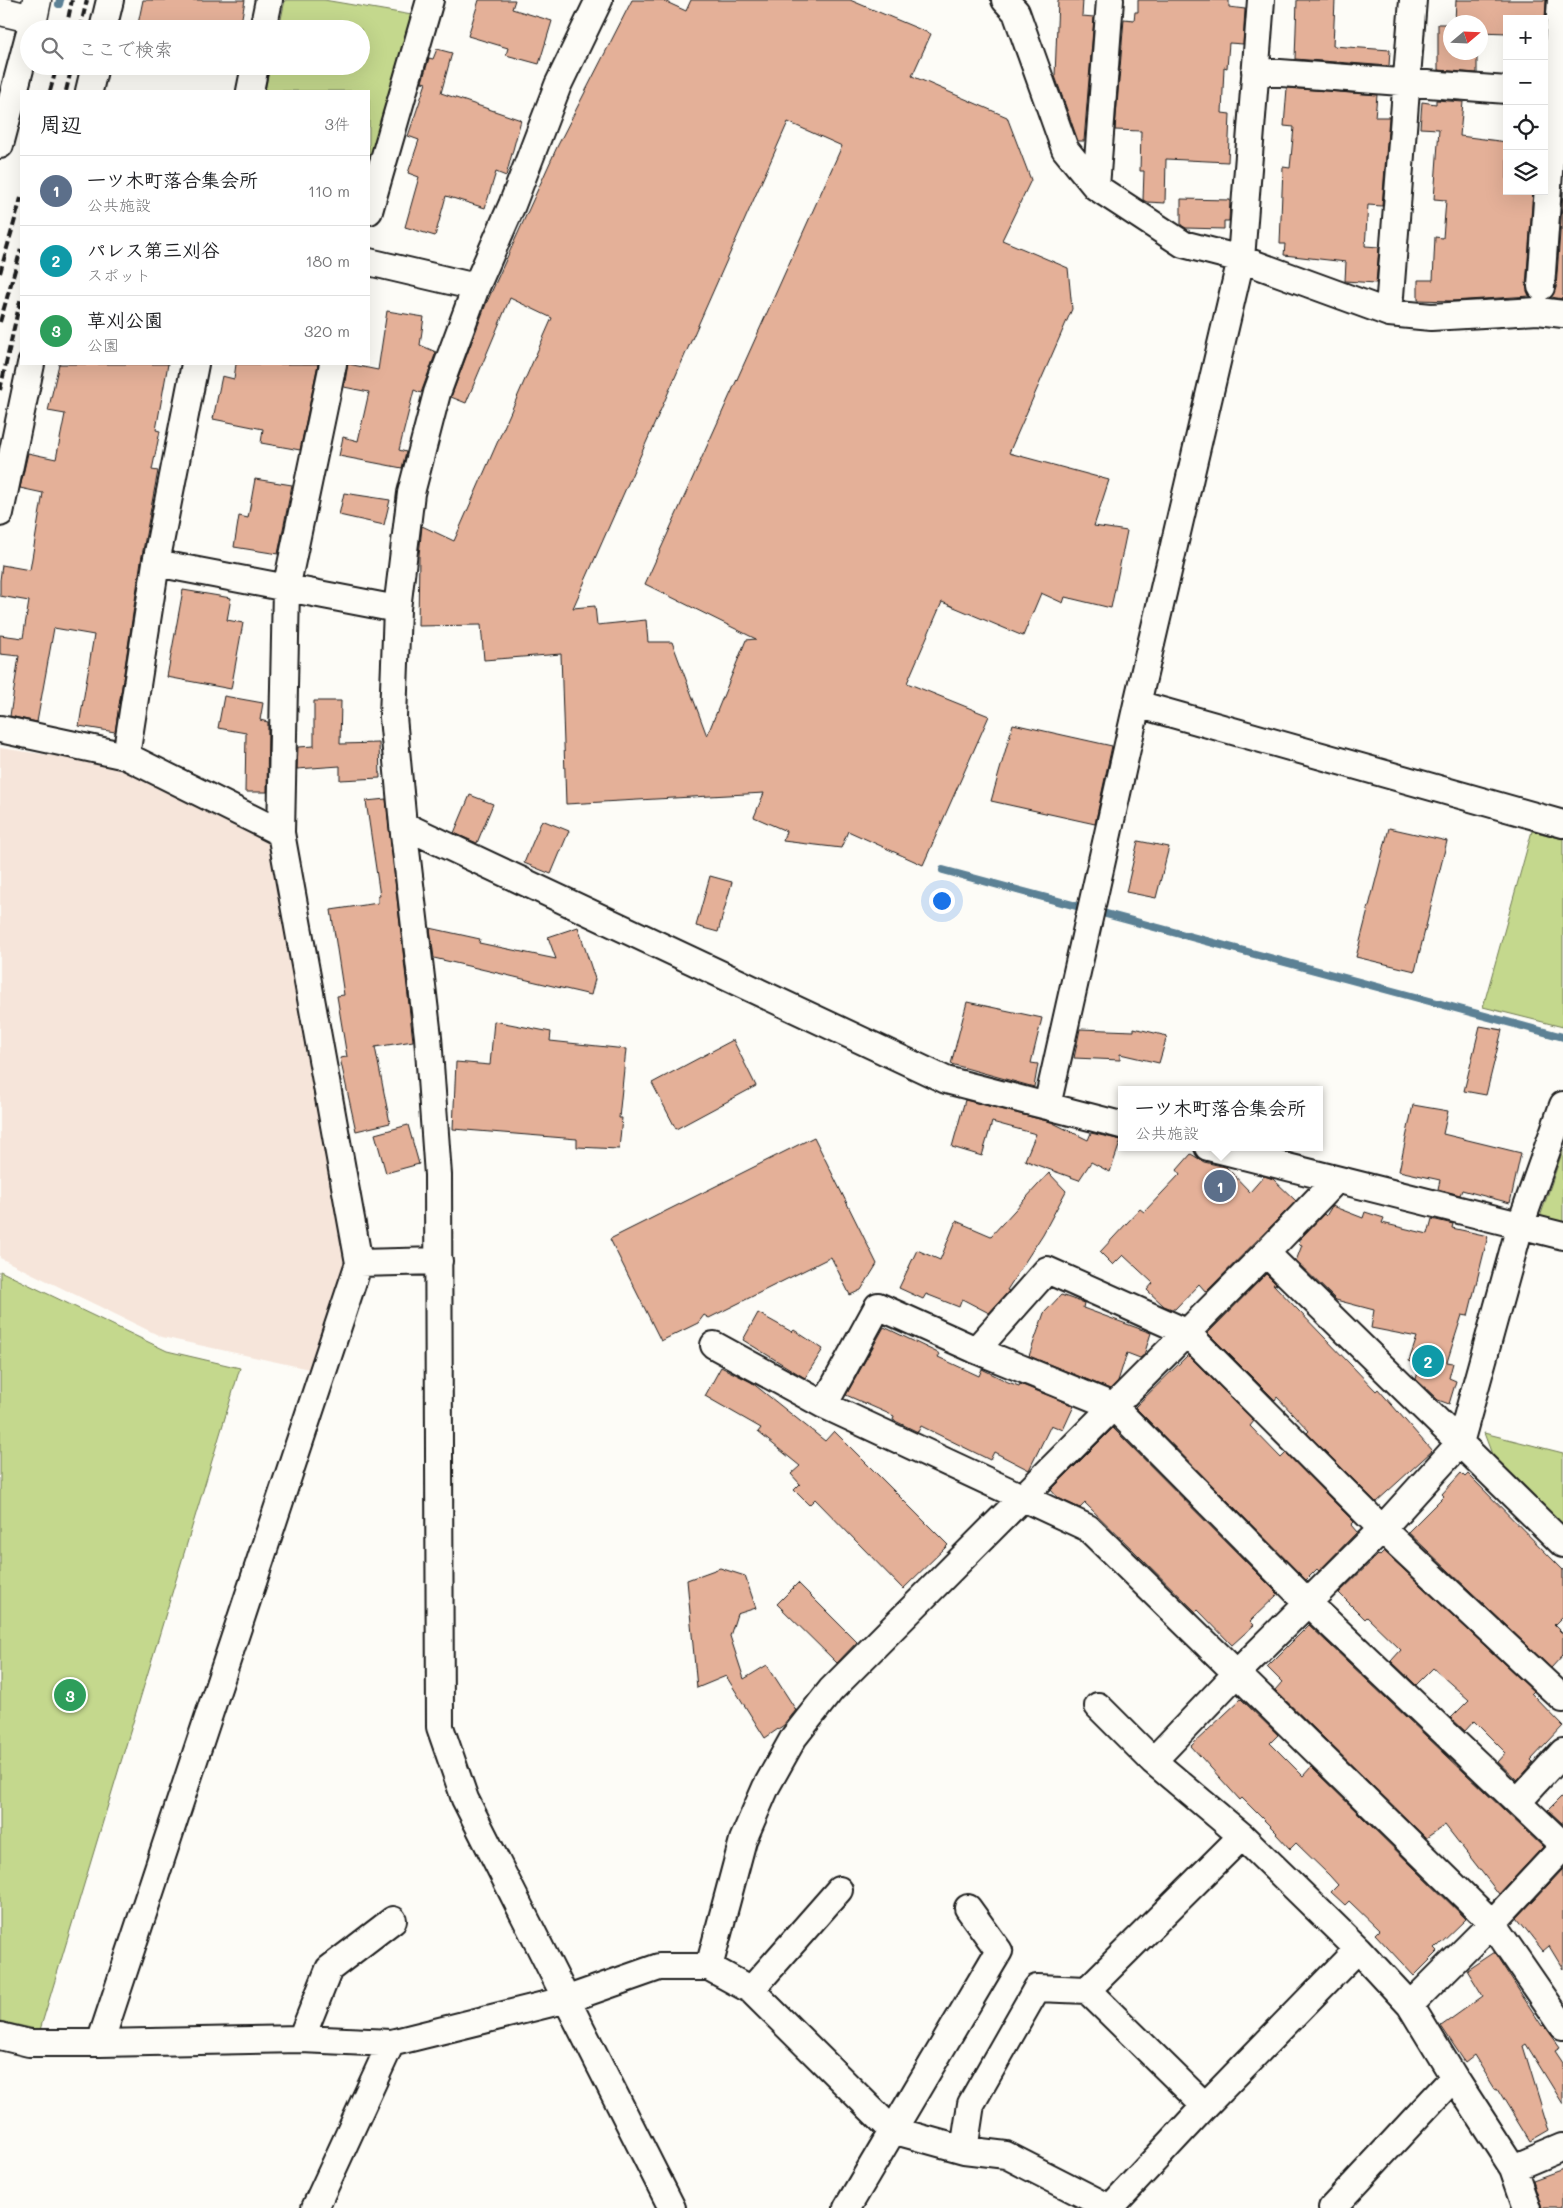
<!DOCTYPE html>
<html lang="ja">
<head>
<meta charset="utf-8">
<style>
	body { margin:0; font-family:Mali,"Klee One",sans-serif; background:#f6f6f6; color:#202124 }
	.controls { position:absolute; right:15px; top:15px; display:grid; overflow:hidden; border-radius:0px; box-shadow:0 5px 20px #0002 }
	.controls button { width:45px; height:45px; display:grid; place-items:center; padding:0; border:0; border-bottom:1px solid #e0e0e0; background:#fff; color:#202124; font:25px sans-serif }
	.compass { position:absolute; left:1443px; top:15px; width:45px; height:45px; border-radius:50%; background:#fff; box-shadow:0 5px 20px #0002; rotate:71deg }
	.you { position:absolute; left:941px; top:900px; width:18px; height:18px; margin:-12px; border:4px solid #fff; border-radius:50%; background:#1a73e8; box-shadow:0 0 0 8px #1a73e833 }
	.badge { display:grid; place-items:center; width:32px; height:32px; border-radius:50%; background:#d1495b; color:#fff; font-size:16px; font-weight:700 }
	.pin { position:absolute; translate:-50% -50%; border:2px solid #fff; box-shadow:0 1px 5px #0006 }
	.popup { position:absolute; left:1118px; top:1086px; width:205px; height:65px; box-sizing:border-box; display:grid; place-content:center; border-radius:0px; background:#fff; filter:drop-shadow(0 1px 4px #0005); font-size:16px; white-space:nowrap; color:#757577 }
	.popup b { font-size:19px; color:#202124 }
	.popup::after { content:''; position:absolute; left:50%; top:100%; margin-left:-10px; border:10px solid transparent; border-top-color:#fff }
	.list { margin:0; padding:0; list-style:none }
	h2 { display:flex; justify-content:space-between; align-items:center; height:65px; margin:0; padding:0 20px; font-size:21px }
	h2 small { font-size:16px; font-weight:400; color:#757577 }
	.list li { display:grid; grid-template-columns:32px 1fr auto; gap:15px; align-items:center; box-sizing:border-box; height:70px; padding:0 20px; border-top:1px solid #e0e0e0 }
	.list b { display:block; font-size:19px; white-space:nowrap }
	.list p { margin:0; font-size:16px; white-space:nowrap; color:#757577 }
	.list em { font-size:16px; font-style:normal; color:#757577 }
	.icon { flex:none; width:28px; height:28px; fill:none; stroke:currentColor; stroke-width:2; stroke-linecap:round; stroke-linejoin:round }
	.map { position:relative; flex:none; width:1563px; height:2208px; overflow:hidden }
	.search { position:absolute; background:#fff; box-shadow:0 5px 20px #0002; left:20px; top:20px; width:350px; height:55px; display:flex; align-items:center; gap:12px; box-sizing:border-box; padding:0 18px; border-radius:28px; color:#757577; font-size:19px }
	.panel { position:absolute; background:#fff; box-shadow:0 5px 20px #0002; left:20px; top:90px; width:350px; height:275px; border-radius:0px }
	.map>svg:first-child { display:block }
</style>
</head>
<body>
<div class="map">
<svg width="1563" height="2208" viewBox="0 0 1563 2208">
	<rect width="100%" height="100%" fill="#fdfcf7"/>
	<filter id="ink" filterUnits="userSpaceOnUse"><feTurbulence type="fractalNoise" baseFrequency=".02" numOctaves="2"/><feDisplacementMap in="SourceGraphic" scale="10" xChannelSelector="R" yChannelSelector="G"/><feConvolveMatrix kernelMatrix="1 2 1 2 8 2 1 2 1" color-interpolation-filters="sRGB"/></filter>
	<g filter="url(#ink)">
		<path fill="#f6e5da" d="M 0,748 L 120,765 L 273,842 L 348,1264 L 309,1369 L 162,1337 L 0,1258 Z"/>
		<path fill="#c4d88d" stroke="#707a54" d="M 285,0 L 324,0 L 412,15 L 369,165 L 369,91 L 265,91 L 270,66 L 361,66 L 361,29 L 279,29 Z
			M 1532,831 L 1563,839 L 1563,1027 L 1483,1007 Z
			M 1563,1150 L 1563,1226 L 1539,1220 Z
			M 0,1271 L 167,1351 L 240,1368 L 40,2030 L 0,2021 Z
			M 1484,1433 L 1563,1453 L 1563,1527 L 1493,1457 Z"/>
		<g fill="none" stroke-linecap="round" stroke-linejoin="round">
			<path stroke="#5b8195" stroke-width="8" d="M 59,4 L 60,0
				M 943,870 L 1563,1037"/>
		</g>
		<path fill="#e4b098" stroke="#1c1c1c" fill-rule="evenodd" d="M 143,0 L 245,0 L 240,29 L 137,29 Z
			M 479,0 L 515,0 L 512,9 L 552,21 L 539,64 L 506,55 L 508,48 L 468,36 Z
			M 632,0 L 662,0 L 686,11 L 691,0 L 850,0 L 931,34 L 912,76 L 1007,117 L 1031,180 L 1002,240 L 1068,268 L 1072,309 L 1009,453 L 1109,480 L 1094,526 L 1127,531 L 1111,608 L 1065,597 L 1063,603 L 1041,593 L 1023,636 L 942,602 L 907,683 L 989,716 L 923,865 L 848,831 L 841,848 L 783,841 L 786,831 L 754,817 L 764,793 L 566,804 L 561,654 L 484,660 L 481,625 L 418,626 L 419,555 L 422,526 L 454,541 L 552,318 L 510,298 L 466,403 L 451,397 L 486,304 L 557,147 ZM 788,122 L 842,146 L 645,584 L 756,639 L 746,640 L 707,736 L 672,642 L 648,642 L 646,620 L 597,625 L 595,606 L 573,608 Z
			M 1058,0 L 1083,0 L 1082,16 L 1094,17 L 1084,141 L 1078,141 L 1055,76 Z
			M 1138,0 L 1229,0 L 1229,7 L 1245,9 L 1243,44 L 1229,43 L 1227,68 L 1224,67 L 1222,113 L 1230,114 L 1228,162 L 1166,159 L 1165,203 L 1147,202 L 1143,200 L 1144,171 L 1140,171 L 1141,131 L 1115,130 L 1124,19 L 1134,20 L 1135,12 L 1138,12 Z
			M 1297,0 L 1335,0 L 1333,46 L 1390,50 L 1389,66 L 1295,59 Z
			M 1456,0 L 1546,0 L 1545,19 L 1507,19 L 1507,33 L 1480,32 L 1480,22 L 1455,22 Z
			M 1438,24 L 1450,24 L 1450,52 L 1477,52 L 1477,73 L 1438,70 Z
			M 437,49 L 452,53 L 441,93 L 521,120 L 506,176 L 496,172 L 485,208 L 446,196 L 435,236 L 405,227 L 419,177 L 408,173 L 419,140 L 408,136 L 426,83 L 422,82 L 429,58 L 433,59 Z
			M 1287,88 L 1377,95 L 1375,117 L 1389,117 L 1382,206 L 1368,205 L 1365,246 L 1379,247 L 1376,283 L 1345,281 L 1346,262 L 1284,255 L 1285,244 L 1280,244 L 1283,167 L 1290,168 L 1294,127 L 1284,126 Z
			M 1436,100 L 1463,102 L 1460,136 L 1507,142 L 1507,191 L 1533,191 L 1526,286 L 1530,296 L 1452,301 L 1418,300 L 1418,280 L 1433,280 L 1435,237 L 1443,238 L 1446,200 L 1434,199 L 1439,129 L 1420,128 L 1422,102 L 1436,104 Z
			M 1563,191 L 1563,299 L 1551,297 L 1556,288 Z
			M 1181,199 L 1230,200 L 1229,221 L 1224,221 L 1224,229 L 1186,228 L 1181,225 Z
			M 387,311 L 424,317 L 420,345 L 436,352 L 421,393 L 414,390 L 399,450 L 406,452 L 402,468 L 339,456 L 343,437 L 358,441 L 369,392 L 344,387 L 348,364 L 378,370 Z
			M 59,364 L 168,364 L 156,430 L 160,431 L 152,470 L 158,471 L 141,561 L 115,732 L 79,726 L 94,635 L 54,628 L 37,722 L 10,716 L 19,656 L 0,654 L 0,635 L 23,638 L 29,601 L 0,596 L 0,580 L 2,565 L 30,570 L 43,493 L 20,488 L 28,453 L 56,459 L 65,414 L 48,411 Z
			M 236,364 L 318,364 L 300,450 L 261,443 L 263,429 L 213,419 L 222,376 L 234,379 Z
			M 255,479 L 292,485 L 278,554 L 234,547 L 239,516 L 248,518 Z
			M 344,493 L 390,500 L 384,525 L 339,515 Z
			M 183,590 L 231,598 L 227,620 L 243,623 L 231,689 L 167,677 Z
			M 224,696 L 263,703 L 260,720 L 268,722 L 267,792 L 245,792 L 246,733 L 218,728 Z
			M 314,701 L 341,701 L 340,744 L 379,743 L 380,778 L 340,780 L 340,766 L 297,769 L 298,747 L 314,746 Z
			M 1013,724 L 1112,746 L 1095,824 L 991,801 Z
			M 470,795 L 493,804 L 477,843 L 454,833 Z
			M 386,799 L 413,1041 L 375,1047 L 390,1123 L 356,1131 L 340,1058 L 347,1057 L 337,996 L 344,995 L 331,910 L 378,903 L 378,896 L 380,896 L 366,801 Z
			M 542,820 L 569,831 L 551,874 L 524,863 Z
			M 1389,828 L 1447,841 L 1415,971 L 1356,957 Z
			M 1138,841 L 1169,847 L 1156,898 L 1126,892 Z
			M 710,876 L 732,882 L 718,932 L 696,926 Z
			M 578,927 L 595,979 L 591,995 L 434,958 L 430,928 L 480,939 L 479,943 L 556,959 L 548,937 Z
			M 967,1002 L 1042,1018 L 1031,1063 L 1038,1064 L 1034,1087 L 951,1064 Z
			M 494,1021 L 551,1032 L 550,1041 L 626,1049 L 619,1118 L 622,1118 L 619,1149 L 577,1147 L 577,1139 L 453,1129 L 456,1062 L 490,1065 Z
			M 1480,1026 L 1502,1030 L 1486,1095 L 1464,1091 Z
			M 1134,1028 L 1167,1036 L 1159,1063 L 1120,1054 L 1120,1060 L 1074,1058 L 1080,1029 L 1134,1031 Z
			M 733,1040 L 756,1086 L 676,1129 L 652,1083 Z
			M 965,1100 L 1051,1122 L 1088,1140 L 1091,1133 L 1121,1140 L 1110,1172 L 1091,1162 L 1079,1180 L 1034,1164 L 1025,1160 L 1036,1134 L 992,1122 L 982,1156 L 952,1147 Z
			M 1413,1105 L 1448,1111 L 1443,1134 L 1521,1153 L 1510,1203 L 1462,1190 L 1460,1195 L 1438,1189 L 1440,1180 L 1399,1171 Z
			M 408,1125 L 419,1164 L 386,1173 L 375,1134 Z
			M 814,1137 L 877,1264 L 861,1290 L 850,1295 L 831,1257 L 709,1318 L 704,1315 L 698,1323 L 661,1341 L 610,1239 Z
			M 1191,1154 L 1204,1162 L 1226,1167 L 1250,1192 L 1264,1176 L 1273,1179 L 1296,1201 L 1206,1292 L 1199,1284 L 1175,1309 L 1172,1309 L 1164,1306 L 1147,1290 L 1153,1283 L 1123,1255 L 1113,1265 L 1100,1252 L 1140,1209 L 1144,1212 L 1180,1174 L 1177,1170 Z
			M 1049,1173 L 1066,1191 L 1043,1234 L 1007,1290 L 1009,1291 L 989,1313 L 962,1299 L 959,1307 L 926,1294 L 923,1299 L 899,1288 L 917,1250 L 940,1260 L 956,1221 L 991,1236 Z
			M 1332,1206 L 1363,1218 L 1365,1212 L 1384,1218 L 1382,1223 L 1428,1234 L 1432,1219 L 1453,1224 L 1452,1228 L 1488,1236 L 1468,1316 L 1462,1315 L 1447,1362 L 1453,1363 L 1449,1378 L 1456,1381 L 1449,1404 L 1438,1400 L 1416,1379 L 1420,1365 L 1409,1361 L 1417,1337 L 1371,1328 L 1374,1310 L 1336,1300 L 1296,1261 L 1302,1245 L 1299,1244 L 1301,1238 L 1324,1214 L 1326,1216 Z
			M 1266,1274 L 1277,1285 L 1273,1284 L 1376,1391 L 1378,1389 L 1432,1451 L 1376,1502 L 1307,1433 L 1309,1431 L 1277,1397 L 1275,1400 L 1208,1333 Z
			M 1061,1295 L 1084,1303 L 1083,1308 L 1151,1333 L 1144,1355 L 1140,1358 L 1127,1353 L 1118,1381 L 1110,1389 L 1029,1356 L 1044,1313 Z
			M 758,1313 L 792,1332 L 794,1330 L 823,1349 L 805,1378 L 743,1340 Z
			M 884,1327 L 940,1354 L 938,1357 L 979,1376 L 982,1369 L 1008,1382 L 1019,1386 L 1020,1384 L 1074,1406 L 1063,1430 L 1051,1425 L 1029,1470 L 994,1452 L 990,1460 L 921,1426 L 918,1432 L 893,1420 L 894,1416 L 846,1395 Z
			M 1188,1355 L 1254,1421 L 1250,1426 L 1281,1458 L 1286,1453 L 1354,1522 L 1351,1525 L 1357,1532 L 1319,1571 L 1317,1569 L 1306,1580 L 1135,1407 Z
			M 721,1367 L 751,1382 L 825,1441 L 834,1431 L 948,1545 L 903,1589 L 815,1499 L 809,1505 L 794,1490 L 800,1484 L 791,1474 L 800,1466 L 758,1432 L 761,1428 L 705,1396 Z
			M 1113,1428 L 1278,1594 L 1250,1621 L 1254,1625 L 1232,1645 L 1198,1610 L 1196,1612 L 1085,1503 L 1080,1508 L 1058,1498 L 1051,1490 Z
			M 1461,1473 L 1465,1477 L 1468,1474 L 1563,1570 L 1563,1616 L 1554,1625 L 1563,1634 L 1563,1655 L 1551,1668 L 1408,1532 L 1444,1496 L 1442,1494 Z
			M 1384,1551 L 1533,1691 L 1531,1693 L 1563,1726 L 1531,1760 L 1533,1762 L 1517,1780 L 1498,1762 L 1506,1753 L 1474,1721 L 1465,1731 L 1451,1718 L 1469,1700 L 1433,1668 L 1416,1685 L 1391,1661 L 1401,1650 L 1367,1617 L 1365,1619 L 1339,1593 L 1378,1555 L 1379,1556 Z
			M 720,1568 L 745,1576 L 756,1608 L 737,1614 L 730,1636 L 744,1679 L 767,1665 L 796,1710 L 784,1725 L 765,1738 L 726,1676 L 697,1688 L 687,1580 Z
			M 798,1583 L 857,1642 L 837,1663 L 777,1604 Z
			M 1309,1625 L 1543,1847 L 1499,1894 L 1445,1825 L 1426,1838 L 1275,1690 L 1282,1682 L 1267,1667 Z
			M 1241,1699 L 1278,1735 L 1270,1743 L 1303,1776 L 1311,1767 L 1466,1919 L 1435,1949 L 1438,1952 L 1414,1976 L 1375,1934 L 1379,1930 L 1349,1901 L 1345,1905 L 1331,1892 L 1338,1885 L 1329,1875 L 1296,1843 L 1290,1849 L 1276,1834 L 1277,1833 L 1242,1798 L 1240,1800 L 1191,1746 Z
			M 1563,1795 L 1563,1824 L 1548,1810 Z
			M 1563,1869 L 1563,1969 L 1549,1946 L 1543,1951 L 1517,1918 Z
			M 1494,1952 L 1542,2026 L 1544,2025 L 1560,2047 L 1555,2050 L 1563,2062 L 1563,2104 L 1526,2044 L 1523,2046 L 1549,2131 L 1530,2142 L 1497,2088 L 1495,2089 L 1474,2055 L 1465,2062 L 1441,2026 L 1483,1996 L 1467,1970 Z
			M 1563,2169 L 1563,2208 L 1542,2208 L 1533,2180 Z"/>
		<g fill="none" stroke-linecap="round" stroke-linejoin="round">
			<defs>
				<path id="minor" d="M 599,0 L 558,85 L 512,205 L 476,287 L 437,393 L 411,493 L 397,609 L 393,717 L 403,825 L 428,1037 L 438,1175 L 440,1727 L 465,1799 L 672,2208
					M 1005,0 L 1016,12 L 1065,149 L 1096,187 L 1110,0
					M 103,29 L 110,0
					M 263,29 L 269,0
					M 1255,71 L 1507,90
					M 89,91 L 95,66
					M 250,91 L 255,66
					M 0,145 L 29,35
					M 1096,187 L 1183,244 L 1241,259 L 1389,313 L 1431,317 L 1538,311 L 1563,314
					M 369,211 L 430,0
					M 369,262 L 476,287
					M 1541,287 L 1561,0
					M 1390,296 L 1413,0
					M 0,513 L 31,364
					M 156,563 L 397,609
					M 1137,704 L 1563,824
					M 0,729 L 126,756 L 281,833
					M 126,756 L 156,563 L 195,364
					M 403,825 L 946,1080 L 1047,1106
					M 1563,1105 L 1520,1226 L 1460,1443 L 1563,1544
					M 1121,1125 L 1047,1106 L 1137,704 L 1241,259 L 1261,0
					M 1208,1147 L 1563,1236
					M 359,1263 L 439,1261
					M 714,1345 L 824,1405
					M 976,1350 L 1047,1270 L 1186,1332 L 1382,1529 L 1563,1699
					M 1098,1706 L 1153,1761 L 1242,1836 L 1358,1949 L 1410,2005 L 1454,2077 L 1513,2168 L 1527,2208
					M 1153,1761 L 1236,1674 L 1382,1529 L 1460,1443 L 1266,1253
					M 1518,1801 L 1563,1752
					M 1563,1845 L 1308,1603 L 1113,1406 L 976,1350 L 878,1306 L 824,1405 L 1088,1528 L 1492,1923 L 1563,2026
					M 709,1967 L 743,1840 L 766,1787 L 794,1737 L 831,1690 L 1266,1253 L 1336,1180
					M 751,1990 L 839,1890
					M 1087,1990 L 1205,2106
					M 1410,2005 L 1492,1923 L 1563,1847
					M 0,2036 L 29,2043 L 100,2043 L 359,1263 L 281,833 L 286,589 L 333,364
					M 301,2039 L 329,1969 L 393,1920
					M 100,2043 L 301,2039 L 391,2043 L 568,1999 L 659,1967 L 709,1967 L 751,1990 L 892,2130 L 964,2150 L 1006,2155 L 1110,2208 L 1205,2106 L 1358,1949
					M 964,2150 L 971,2104 L 1037,1988 L 1087,1990 L 1242,1836
					M 1513,2168 L 1563,2147
					M 315,2208 L 391,2043
					M 847,2208 L 999,1951 L 968,1908
					M 1332,2208 L 1454,2077"/>
				<path id="tertiary" d="M 0,11 L 33,19 L 37,0"/>
			</defs>
			<use href="#minor" stroke="#1c1c1c" stroke-width="30"/>
			<use href="#tertiary" stroke="#1c1c1c" stroke-width="31"/>
			<use href="#minor" stroke="#fdfcf7" stroke-width="26"/>
			<use href="#tertiary" stroke="#fdfcf7" stroke-width="28"/>
			<path stroke="#1c1c1c" stroke-width="4" stroke-dasharray="8 4" stroke-linecap="butt" d="M 66,29 L 72,0
				M 80,29 L 87,0
				M 50,91 L 57,66
				M 66,91 L 72,66
				M 0,273 L 21,198
				M 0,322 L 21,249
				M 0,390 L 21,297"/>
		</g>
	</g>
</svg>
<div class="controls">
<button>+</button>
<button>−</button>
<button><svg class="icon" aria-label="locate" viewBox="0 0 24 24"><circle cx="12" cy="12" r="6"/><path d="M12 2v4M12 18v4M2 12h4M18 12h4"/></svg></button>
<button><svg class="icon" aria-label="layers" viewBox="0 0 24 24"><path d="M12 4l9 5-9 5-9-5zM3 14l9 5 9-5"/></svg></button>
</div>
<svg class="compass" viewBox="-18 -18 36 36"><path d="M0-13l5 13h-10z" fill="#e53935"/><path d="M0 13l5-13h-10z" fill="#757577"/></svg>
<div class="you"></div>
<div class="pin badge" style="left:1220px;top:1186px;background:#5c6f8a">1</div>
<div class="popup"><b>一ツ木町落合集会所</b>公共施設</div>
<div class="pin badge" style="left:1428px;top:1361px;background:#0f9aa8">2</div>
<div class="pin badge" style="left:70px;top:1695px;background:#2e9e5b">3</div>
<div class="search"><svg class="icon" aria-label="search" viewBox="0 0 24 24"><circle cx="10" cy="10" r="6"/><path d="M15 15l6 6"/></svg>ここで検索</div>
<section class="panel">
<h2>周辺<small>3件</small></h2>
<ul class="list">
<li><span class="badge" style="background:#5c6f8a">1</span><div><b>一ツ木町落合集会所</b><p>公共施設</p></div><em>110 m</em></li>
<li><span class="badge" style="background:#0f9aa8">2</span><div><b>パレス第三刈谷</b><p>スポット</p></div><em>180 m</em></li>
<li><span class="badge" style="background:#2e9e5b">3</span><div><b>草刈公園</b><p>公園</p></div><em>320 m</em></li>
</ul>
</section>
</div>
</body>
</html>
